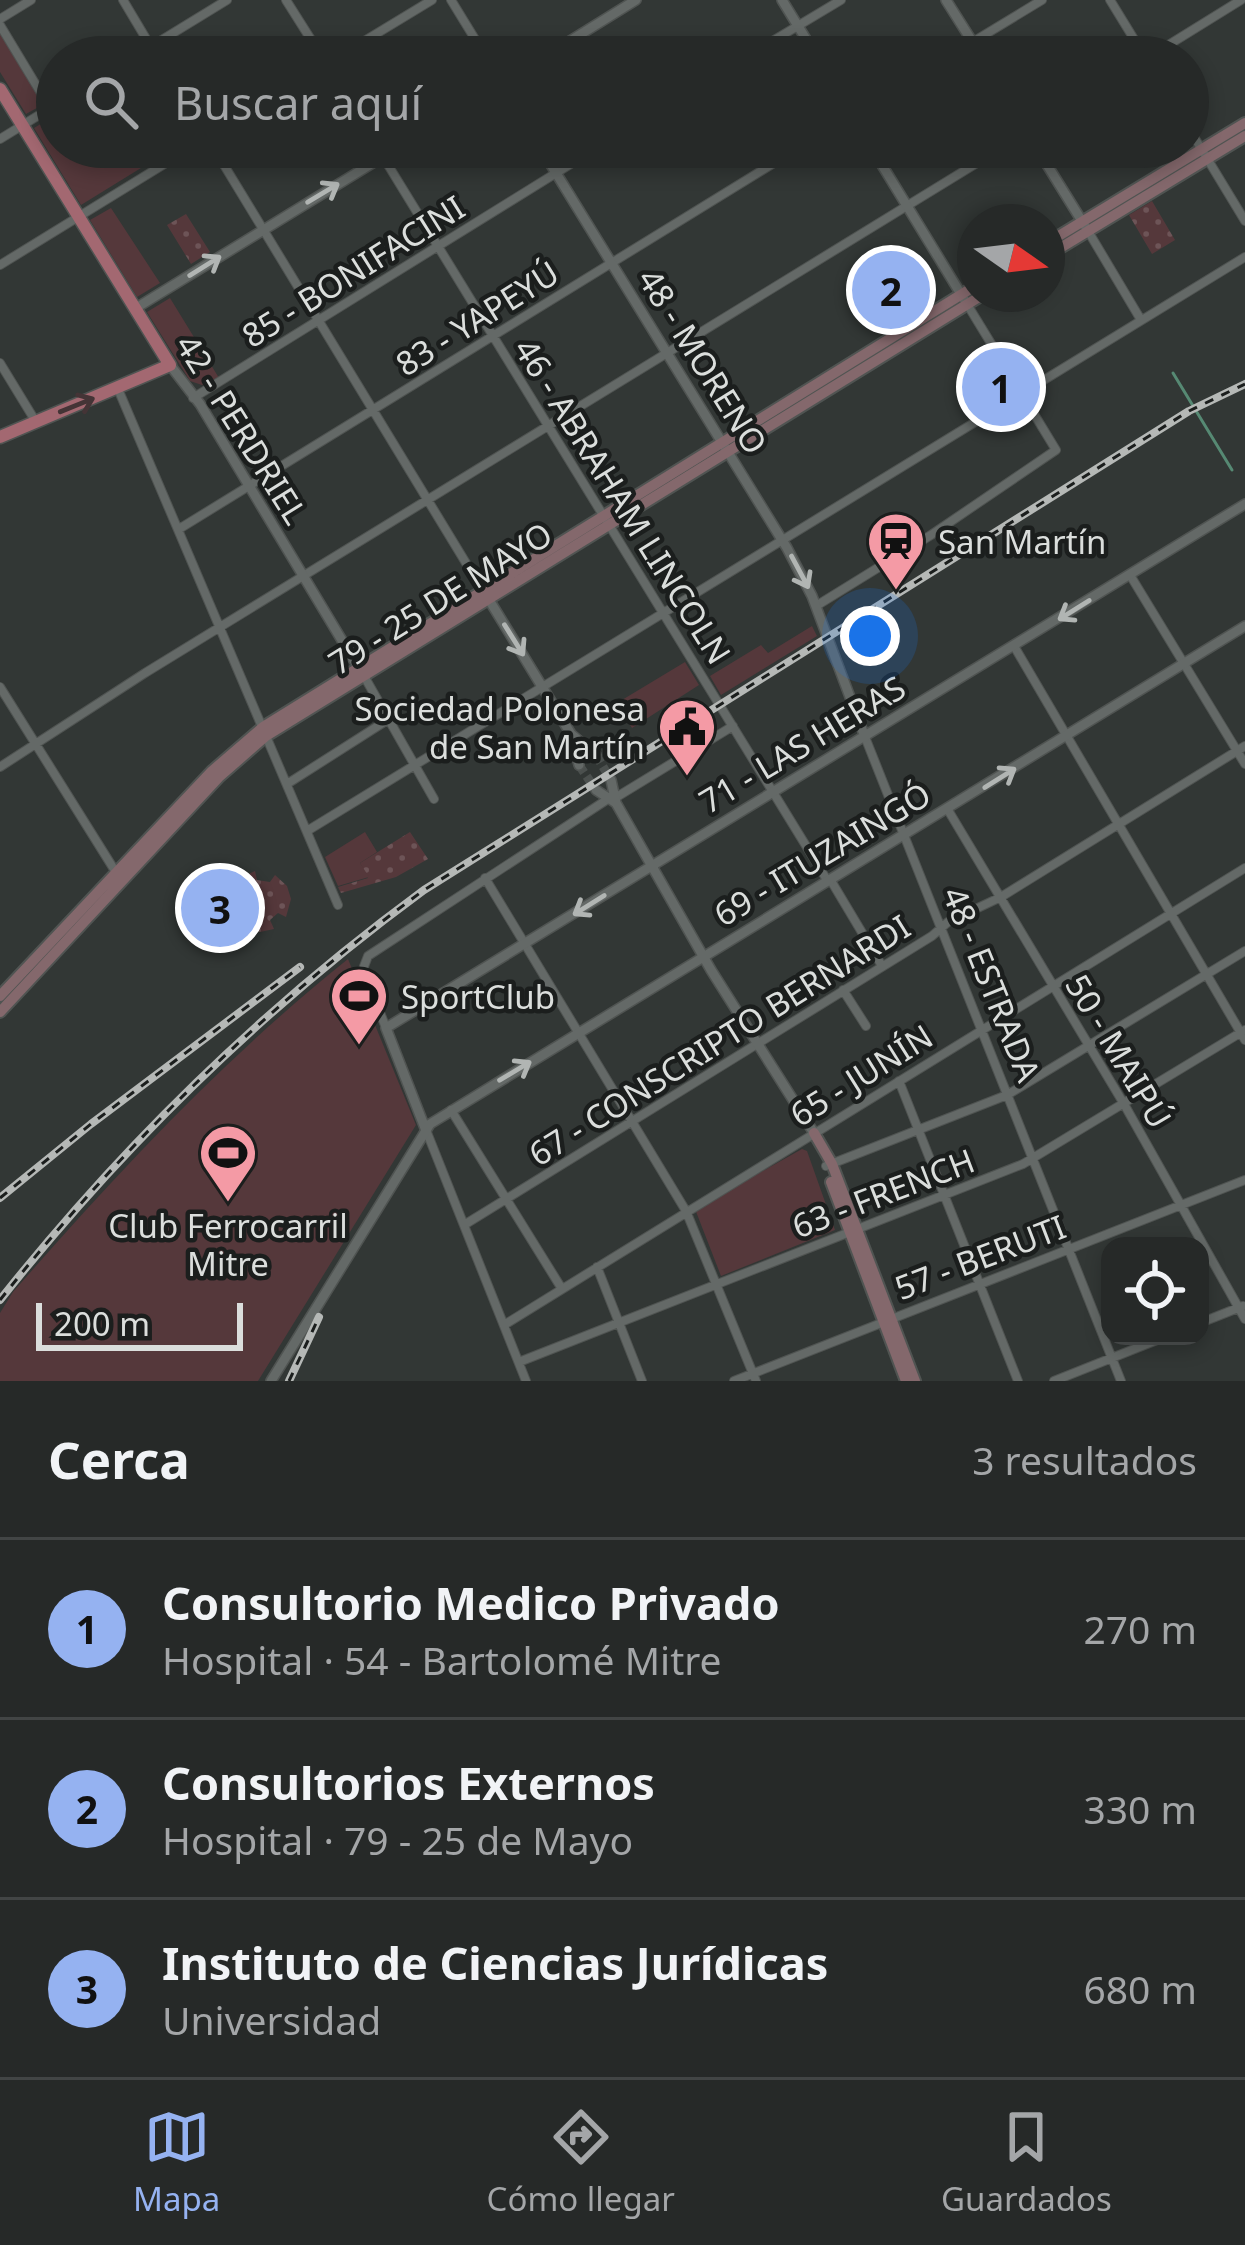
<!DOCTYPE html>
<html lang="es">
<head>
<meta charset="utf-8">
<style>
	body { margin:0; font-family:"Noto Sans",sans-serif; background:#2e3130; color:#f1f3f6 }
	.controls { position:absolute; right:36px; bottom:36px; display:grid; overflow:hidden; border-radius:24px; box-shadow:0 6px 18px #0003 }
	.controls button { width:108px; height:108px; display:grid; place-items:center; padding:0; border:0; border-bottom:3px solid #424545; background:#262928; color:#f1f3f6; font:60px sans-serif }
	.compass { position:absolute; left:957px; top:204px; width:108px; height:108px; border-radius:50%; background:#262928; box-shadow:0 6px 18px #0003; rotate:104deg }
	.scale { position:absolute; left:36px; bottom:30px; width:207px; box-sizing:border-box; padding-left:12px; border:6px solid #dbdedc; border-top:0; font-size:33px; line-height:42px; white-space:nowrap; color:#dbdedc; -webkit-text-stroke:9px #1b1e1d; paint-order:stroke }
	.you { position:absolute; left:870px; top:636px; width:42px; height:42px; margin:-30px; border:9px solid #fff; border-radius:50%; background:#1a73e8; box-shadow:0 0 0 18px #1a73e833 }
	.badge { display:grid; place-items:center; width:78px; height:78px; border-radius:50%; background:#95b2f1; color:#111; font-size:39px; font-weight:700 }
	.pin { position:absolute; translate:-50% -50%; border:6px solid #fff; box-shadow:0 3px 12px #0006 }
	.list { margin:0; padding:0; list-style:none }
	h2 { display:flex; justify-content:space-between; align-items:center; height:156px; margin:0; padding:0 48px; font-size:51px }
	h2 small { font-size:39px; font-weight:400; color:#a4a6a8 }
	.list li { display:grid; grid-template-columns:78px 1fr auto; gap:36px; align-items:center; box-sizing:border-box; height:180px; padding:0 48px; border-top:3px solid #424545 }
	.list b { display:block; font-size:45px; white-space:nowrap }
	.list p { margin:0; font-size:39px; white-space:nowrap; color:#a4a6a8 }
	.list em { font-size:39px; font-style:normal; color:#a4a6a8 }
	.icon { flex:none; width:66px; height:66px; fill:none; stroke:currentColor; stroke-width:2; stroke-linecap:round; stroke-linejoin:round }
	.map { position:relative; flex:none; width:1245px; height:1381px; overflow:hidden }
	.search { position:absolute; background:#262928; box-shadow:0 6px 18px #0003; left:36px; right:36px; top:36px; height:132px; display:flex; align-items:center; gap:30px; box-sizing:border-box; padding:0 42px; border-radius:66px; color:#a4a6a8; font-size:45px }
	.sheet { height:696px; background:#262928 }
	nav { display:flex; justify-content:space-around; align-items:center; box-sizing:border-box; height:168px; border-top:3px solid #424545; background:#262928; font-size:33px; color:#a4a6a8 }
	nav a { display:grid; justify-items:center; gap:6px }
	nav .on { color:#95b2f1 }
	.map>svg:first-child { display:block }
</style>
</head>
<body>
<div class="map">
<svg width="1245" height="1381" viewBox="0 0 1245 1381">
	<defs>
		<pattern id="grass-dots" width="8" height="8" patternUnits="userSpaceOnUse" patternTransform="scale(3)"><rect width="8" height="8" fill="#55383b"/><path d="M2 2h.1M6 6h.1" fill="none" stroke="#6d5457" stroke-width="1.8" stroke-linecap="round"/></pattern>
	</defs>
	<rect width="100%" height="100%" fill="#323735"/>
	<path fill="url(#grass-dots)" d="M 1152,201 L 1175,240 L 1152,254 L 1129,215 Z
		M 186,214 L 210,252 L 191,264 L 167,225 Z
		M 410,832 L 428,859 L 396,877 L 341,893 L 338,887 L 368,878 L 360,863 Z
		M 255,871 L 257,880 L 270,882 L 275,875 L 287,886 L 291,899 L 286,917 L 278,913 L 270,920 L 274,929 L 260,932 L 244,928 L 230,908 L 239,905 L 239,895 L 231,892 L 240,878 Z"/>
	<path fill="#55383b" d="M 0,32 L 44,104 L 26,114 L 0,72 Z
		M 57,114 L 57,147 L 175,147 L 81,205 L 34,128 Z
		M 111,208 L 160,283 L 137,297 L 90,220 Z
		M 170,298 L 219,378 L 202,385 L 190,381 L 147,312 Z
		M 812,626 L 817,636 L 721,695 L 710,676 L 761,645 L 768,653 Z
		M 685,662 L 699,685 L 632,728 L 617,703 Z
		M 365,832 L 377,852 L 360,863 L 369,877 L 338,886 L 325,857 Z
		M 348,959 L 416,1125 L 258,1381 L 0,1381 L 0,1313 L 13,1292 C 120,1170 221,1061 348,959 Z
		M 802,1149 L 807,1151 L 835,1230 L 721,1276 L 695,1209 Z"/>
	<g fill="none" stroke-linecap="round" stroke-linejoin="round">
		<path stroke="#568973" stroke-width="3" d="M 1173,373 L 1232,470"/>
		<path stroke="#4b504e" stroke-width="9" stroke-dasharray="9 4.5" stroke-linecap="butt" d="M 596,755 L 611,780
			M 579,765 L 596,790"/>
		<defs>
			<path id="minor" d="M 123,0 L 157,57
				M 286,0 L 322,57
				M 451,0 L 486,57
				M 1110,0 L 1145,57
				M 0,19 L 31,0
				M 0,25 L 50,108
				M 134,57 L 227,0
				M 338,57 L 432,0
				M 746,57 L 841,0
				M 948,57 L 1042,0
				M 1149,57 L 1241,0
				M 1188,127 L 1245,221
				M 0,139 L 57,104
				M 213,147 L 483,591
				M 377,147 L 827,880
				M 1088,231 L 1141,320
				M 0,265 L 192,147
				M 0,363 L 36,422
				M 118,389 L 338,905
				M 193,398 L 598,147
				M 179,529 L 800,147
				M 1130,575 L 1245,764
				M 816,606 L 931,535 L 1056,450 L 967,304
				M 1014,646 L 1245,1040
				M 364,676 L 434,799
				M 0,687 L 117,874
				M 865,737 L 1121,1381
				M 0,767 L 145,673 L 1003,147
				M 287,784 L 389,719
				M 615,798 L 733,726
				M 948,810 L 1124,1104 L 1245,1319
				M 307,831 L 1245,257
				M 485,878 L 686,1211 L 756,1381
				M 830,879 L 882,966
				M 843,990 L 866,1026
				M 386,1028 L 363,969 L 368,956 L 608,799
				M 899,1081 L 1018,1381
				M 451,1110 L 562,1289
				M 426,1130 L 526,1381
				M 826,1166 L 1007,1095 L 1245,951
				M 464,1225 L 932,936 L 948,922 L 1001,897 L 1245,746
				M 597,1267 L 642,1381
				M 1200,1323 L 1243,1306
				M 504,1325 L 1245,868
				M 519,1362 L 1023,1164 L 1245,1030
				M 734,1381 L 1245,1180
				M 1054,1381 L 1167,1336"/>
			<path id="tertiary" d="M 782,0 L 817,57
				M 946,0 L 982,57
				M 544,57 L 636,0
				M 540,147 L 787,548 L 812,596 L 865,737
				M 871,147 L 967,304
				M 1036,147 L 1085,226
				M 136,308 L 399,147
				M 170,365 L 200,404 L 361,672
				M 488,598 L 571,734 L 596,755
				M 571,734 L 579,765
				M 611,780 L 616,803 L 711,970 L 814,1133
				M 596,790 L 616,803
				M 425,1128 L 386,1028 L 1245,504
				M 271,1381 L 430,1124 L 1245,626"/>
			<path id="secondary" d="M 1047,243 L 1245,123
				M 1047,256 L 1245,136
				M 0,996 L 212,771 L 263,727 L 975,286
				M 0,1012 L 219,777 L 266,736 L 984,294
				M 814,1133 L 832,1164 L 915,1381
				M 831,1182 L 906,1381"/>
			<path id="primary" d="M 0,89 L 170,365 L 0,437"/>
		</defs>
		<use href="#minor" stroke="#505452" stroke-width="10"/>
		<use href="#tertiary" stroke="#505452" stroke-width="12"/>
		<use href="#secondary" stroke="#505452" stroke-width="14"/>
		<use href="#primary" stroke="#505452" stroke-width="15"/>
		<use href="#minor" stroke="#646967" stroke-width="8"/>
		<use href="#tertiary" stroke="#646967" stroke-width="9"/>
		<use href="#secondary" stroke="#84686c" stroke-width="10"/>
		<use href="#primary" stroke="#a36871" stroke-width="12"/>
		<defs>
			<path id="rail" d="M 0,1198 L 91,1124 L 300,967
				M 0,1300 C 122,1146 266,1006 424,890 L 1189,411 L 1245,384
				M 289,1381 L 319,1317"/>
		</defs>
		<use href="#rail" stroke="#b5b8b6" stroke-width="8"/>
		<use href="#rail" stroke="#1b1e1d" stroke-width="3" stroke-dasharray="9" stroke-linecap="butt"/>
	</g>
	<defs><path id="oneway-shaft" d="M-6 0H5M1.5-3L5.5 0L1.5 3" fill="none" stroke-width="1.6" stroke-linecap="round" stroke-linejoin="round" transform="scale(3)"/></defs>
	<g stroke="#b1b5b3">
		<use href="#oneway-shaft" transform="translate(323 193) rotate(-31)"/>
		<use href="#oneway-shaft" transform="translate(205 266) rotate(-32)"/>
		<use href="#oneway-shaft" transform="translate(800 572) rotate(62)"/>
		<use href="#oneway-shaft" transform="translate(1074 610) rotate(148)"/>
		<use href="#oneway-shaft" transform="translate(514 640) rotate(58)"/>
		<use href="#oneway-shaft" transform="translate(1000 778) rotate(-32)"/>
		<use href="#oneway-shaft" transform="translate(589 905) rotate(148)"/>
		<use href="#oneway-shaft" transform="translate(515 1071) rotate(-31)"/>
	</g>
	<use stroke="#443436" href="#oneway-shaft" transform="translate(77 405) rotate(-22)"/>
	<defs>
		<symbol id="station-pin" viewBox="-11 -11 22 30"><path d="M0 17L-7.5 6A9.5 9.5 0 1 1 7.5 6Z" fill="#f49aa5" stroke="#1b1e1d"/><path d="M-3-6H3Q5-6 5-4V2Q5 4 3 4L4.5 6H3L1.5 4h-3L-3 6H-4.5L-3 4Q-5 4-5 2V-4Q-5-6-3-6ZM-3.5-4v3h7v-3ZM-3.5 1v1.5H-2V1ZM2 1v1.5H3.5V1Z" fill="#111"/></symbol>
		<symbol id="civic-pin" viewBox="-11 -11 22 30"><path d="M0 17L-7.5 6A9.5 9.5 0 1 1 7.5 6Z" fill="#f49aa5" stroke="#1b1e1d"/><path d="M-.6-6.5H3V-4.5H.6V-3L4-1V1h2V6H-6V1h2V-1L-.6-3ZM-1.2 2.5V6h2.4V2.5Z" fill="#111"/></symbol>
		<symbol id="stadium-pin" viewBox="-11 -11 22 30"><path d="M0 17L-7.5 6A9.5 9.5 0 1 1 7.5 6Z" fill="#f49aa5" stroke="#1b1e1d"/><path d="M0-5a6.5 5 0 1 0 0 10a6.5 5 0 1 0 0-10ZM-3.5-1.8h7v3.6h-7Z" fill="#111"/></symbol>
	</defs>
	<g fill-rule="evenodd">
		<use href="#station-pin" x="863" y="508" width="66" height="90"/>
		<use href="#civic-pin" x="654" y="694" width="66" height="90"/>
		<use href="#stadium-pin" x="326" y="963" width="66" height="90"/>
		<use href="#stadium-pin" x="195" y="1120" width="66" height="90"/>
	</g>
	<g text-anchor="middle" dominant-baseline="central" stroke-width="9" stroke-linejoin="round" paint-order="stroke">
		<g font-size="33" fill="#dbdedc" stroke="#1b1e1d">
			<text transform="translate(353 271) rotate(-32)">85 - BONIFACINI</text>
			<text transform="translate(477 318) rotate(-32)">83 - YAPEYÚ</text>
			<text transform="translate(703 361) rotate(58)">48 - MORENO</text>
			<text transform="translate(242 429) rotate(58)">42 - PERDRIEL</text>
			<text transform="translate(623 501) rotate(58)">46 - ABRAHAM LINCOLN</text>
			<text transform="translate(440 598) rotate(-32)">79 - 25 DE MAYO</text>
			<text transform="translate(802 744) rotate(-31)">71 - LAS HERAS</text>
			<text transform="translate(822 854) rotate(-31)">69 - ITUZAINGÓ</text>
			<text transform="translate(992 984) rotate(68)">48 - ESTRADA</text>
			<text transform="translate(719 1040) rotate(-32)">67 - CONSCRIPTO BERNARDI</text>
			<text transform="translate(1119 1051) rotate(59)">50 - MAIPÚ</text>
			<text transform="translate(861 1075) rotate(-32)">65 - JUNÍN</text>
			<text transform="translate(883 1193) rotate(-21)">63 - FRENCH</text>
			<text transform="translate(980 1257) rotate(-21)">57 - BERUTI</text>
		</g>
		<g font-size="33" fill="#dbdedc" stroke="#1b1e1d" text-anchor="start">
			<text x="938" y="541">San Martín</text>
			<text x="645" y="708" text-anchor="end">Sociedad Polonesa<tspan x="645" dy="38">de San Martín</tspan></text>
			<text x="401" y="996">SportClub</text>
			<text x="228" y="1225" text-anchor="middle">Club Ferrocarril<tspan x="228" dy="38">Mitre</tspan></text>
		</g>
	</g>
</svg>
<div class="controls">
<button><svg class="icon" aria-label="locate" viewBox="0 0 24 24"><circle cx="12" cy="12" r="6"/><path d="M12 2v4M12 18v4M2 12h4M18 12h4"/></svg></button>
</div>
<svg class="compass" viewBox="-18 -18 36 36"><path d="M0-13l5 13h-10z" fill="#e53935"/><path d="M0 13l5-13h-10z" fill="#a4a6a8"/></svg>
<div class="scale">200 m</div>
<div class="you"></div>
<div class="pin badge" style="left:1001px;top:387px">1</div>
<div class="pin badge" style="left:891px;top:290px">2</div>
<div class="pin badge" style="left:220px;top:908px">3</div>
<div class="search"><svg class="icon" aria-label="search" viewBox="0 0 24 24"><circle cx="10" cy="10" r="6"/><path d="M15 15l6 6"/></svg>Buscar aquí</div>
</div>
<section class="sheet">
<h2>Cerca<small>3 resultados</small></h2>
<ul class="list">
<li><span class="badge">1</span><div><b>Consultorio Medico Privado</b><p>Hospital · 54 - Bartolomé Mitre</p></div><em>270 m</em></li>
<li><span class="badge">2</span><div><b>Consultorios Externos</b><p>Hospital · 79 - 25 de Mayo</p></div><em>330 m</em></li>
<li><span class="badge">3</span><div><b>Instituto de Ciencias Jurídicas</b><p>Universidad</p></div><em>680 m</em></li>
</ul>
</section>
<nav>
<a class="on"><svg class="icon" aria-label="map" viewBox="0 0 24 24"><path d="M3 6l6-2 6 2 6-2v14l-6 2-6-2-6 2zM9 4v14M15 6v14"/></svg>Mapa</a>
<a><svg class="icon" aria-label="directions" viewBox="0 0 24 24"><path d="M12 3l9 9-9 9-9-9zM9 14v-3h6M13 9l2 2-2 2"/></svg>Cómo llegar</a>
<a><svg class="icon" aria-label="saved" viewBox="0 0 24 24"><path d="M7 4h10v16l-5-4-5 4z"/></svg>Guardados</a>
</nav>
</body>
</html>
